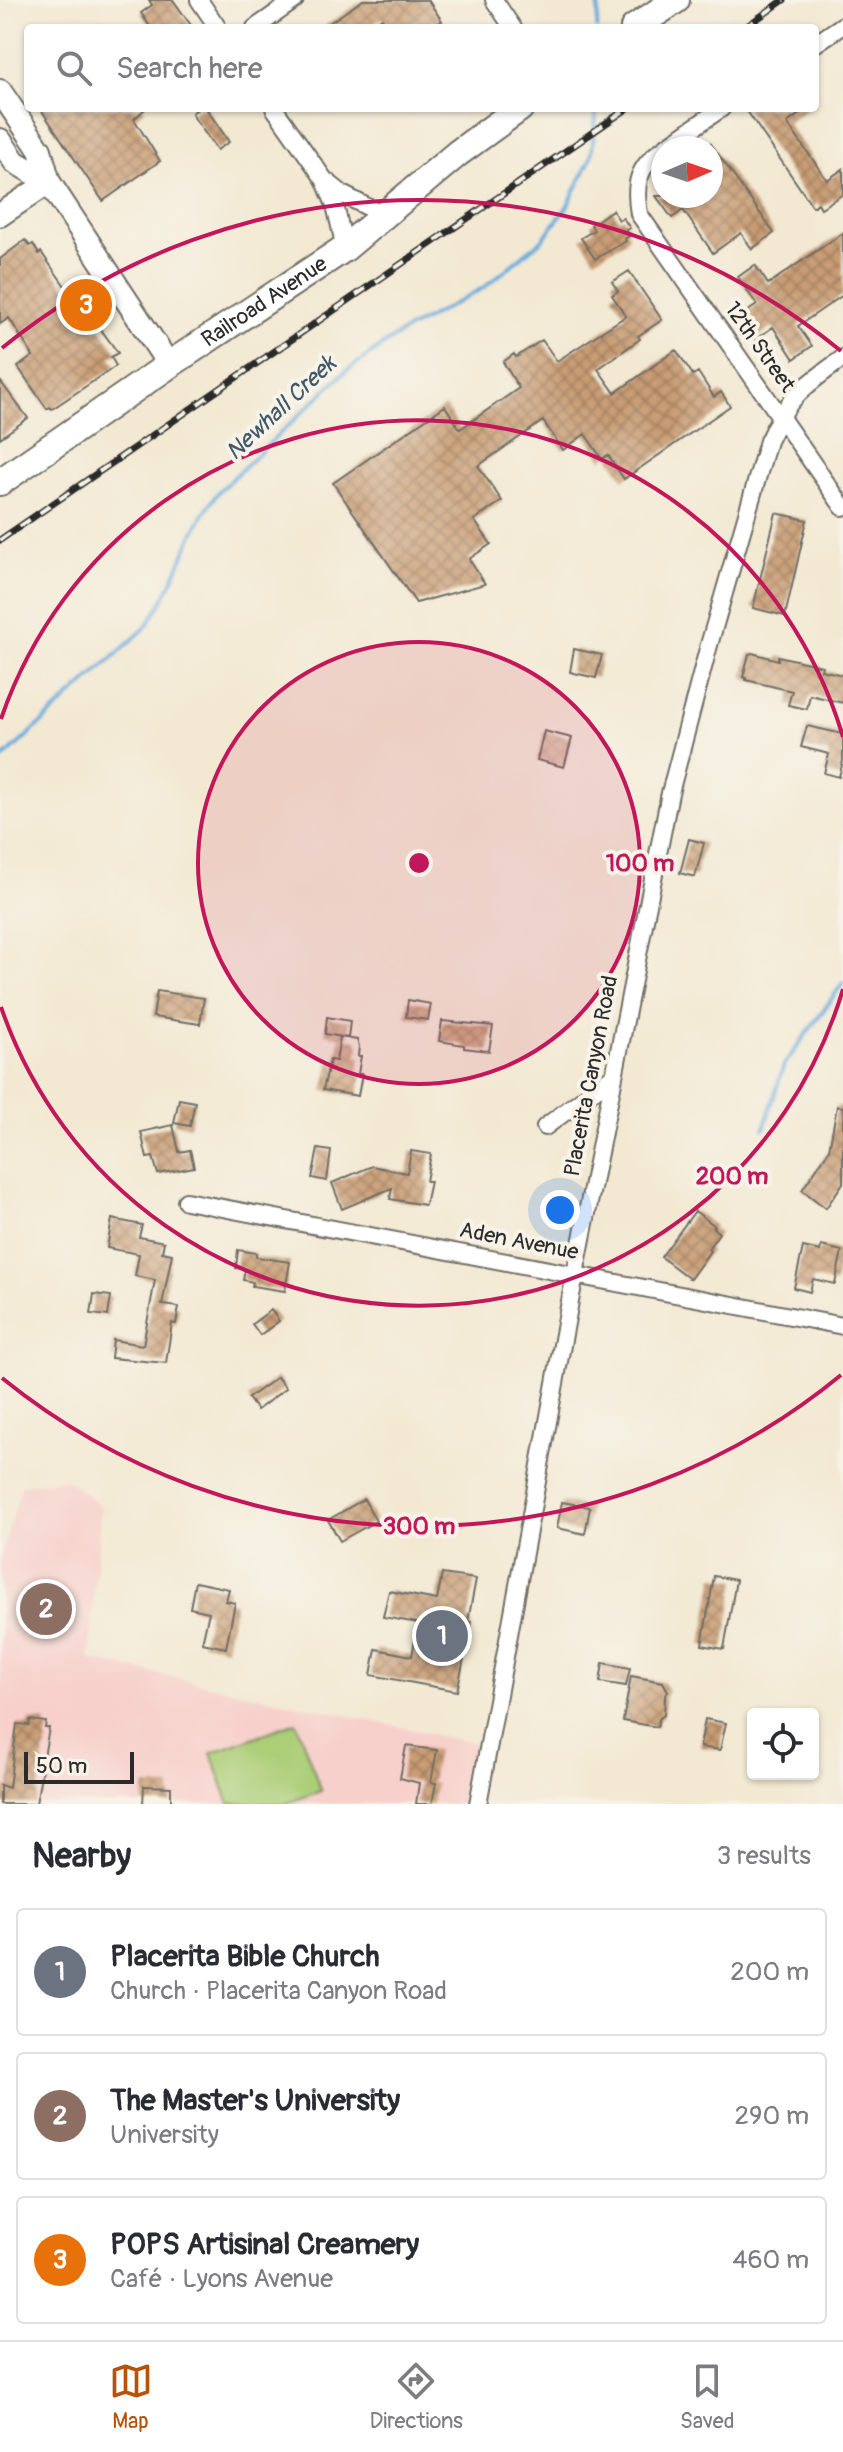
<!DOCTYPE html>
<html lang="en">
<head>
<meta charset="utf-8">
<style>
	body { margin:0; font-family:Pangolin,sans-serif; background:#f7f7f7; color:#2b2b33 }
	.controls { position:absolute; right:24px; bottom:24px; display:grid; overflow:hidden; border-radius:8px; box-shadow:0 2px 6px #0004 }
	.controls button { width:72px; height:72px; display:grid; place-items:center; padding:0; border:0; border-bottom:2px solid #e1e1e2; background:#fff; color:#2b2b33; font:40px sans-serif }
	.compass { position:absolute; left:651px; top:136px; width:72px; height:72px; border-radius:50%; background:#fff; box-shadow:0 2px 6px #0004; rotate:88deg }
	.scale { position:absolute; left:24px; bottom:20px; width:110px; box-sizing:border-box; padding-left:8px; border:4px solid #2b2b2b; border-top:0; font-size:22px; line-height:28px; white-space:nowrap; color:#2b2b2b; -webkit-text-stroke:6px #f7f3e8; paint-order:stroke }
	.you { position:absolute; left:560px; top:1210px; width:28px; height:28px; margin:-20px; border:6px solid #fff; border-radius:50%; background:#1a73e8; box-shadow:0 0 0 12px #1a73e833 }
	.badge { display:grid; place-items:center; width:52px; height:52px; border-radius:50%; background:#b45309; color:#fff; font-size:26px; font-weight:700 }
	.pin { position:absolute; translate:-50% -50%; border:4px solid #fff; box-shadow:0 2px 8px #0006 }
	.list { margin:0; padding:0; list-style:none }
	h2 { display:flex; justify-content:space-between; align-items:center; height:104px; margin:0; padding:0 32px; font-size:34px }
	h2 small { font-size:26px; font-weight:400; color:#7c7c81 }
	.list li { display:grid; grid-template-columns:52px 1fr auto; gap:24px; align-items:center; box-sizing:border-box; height:128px; margin:0 16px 16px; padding:0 16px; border:2px solid #e1e1e2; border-radius:8px }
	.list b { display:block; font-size:30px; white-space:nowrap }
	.list p { margin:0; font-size:26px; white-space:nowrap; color:#7c7c81 }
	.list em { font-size:26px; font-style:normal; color:#7c7c81 }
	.icon { flex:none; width:44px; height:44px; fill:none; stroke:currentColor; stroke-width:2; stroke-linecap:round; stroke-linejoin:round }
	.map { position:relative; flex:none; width:843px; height:1804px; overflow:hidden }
	.search { position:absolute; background:#fff; box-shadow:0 2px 6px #0004; left:24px; right:24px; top:24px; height:88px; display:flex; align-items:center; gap:20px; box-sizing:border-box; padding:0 28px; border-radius:8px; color:#7c7c81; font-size:30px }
	.sheet { height:536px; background:#fff }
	nav { display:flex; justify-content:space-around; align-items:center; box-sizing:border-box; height:112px; border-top:2px solid #e1e1e2; background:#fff; font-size:22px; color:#7c7c81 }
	nav a { display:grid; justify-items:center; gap:4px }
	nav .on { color:#b45309 }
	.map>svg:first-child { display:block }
</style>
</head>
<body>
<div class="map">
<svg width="843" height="1804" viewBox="0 0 843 1804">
	<defs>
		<pattern id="building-cross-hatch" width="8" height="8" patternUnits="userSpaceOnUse" patternTransform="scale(2)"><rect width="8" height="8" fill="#c99d75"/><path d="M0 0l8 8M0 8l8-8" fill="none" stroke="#a38060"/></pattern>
	</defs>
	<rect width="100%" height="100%" fill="#f7f3e8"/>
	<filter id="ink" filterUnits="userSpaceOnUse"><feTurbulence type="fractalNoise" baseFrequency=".0125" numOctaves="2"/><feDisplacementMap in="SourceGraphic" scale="16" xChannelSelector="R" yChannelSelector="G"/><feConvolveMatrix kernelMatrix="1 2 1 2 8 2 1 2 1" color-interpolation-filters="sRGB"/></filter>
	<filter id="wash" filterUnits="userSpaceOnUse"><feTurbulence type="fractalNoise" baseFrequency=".006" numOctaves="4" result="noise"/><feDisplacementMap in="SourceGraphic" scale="32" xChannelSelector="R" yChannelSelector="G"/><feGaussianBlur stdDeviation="1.8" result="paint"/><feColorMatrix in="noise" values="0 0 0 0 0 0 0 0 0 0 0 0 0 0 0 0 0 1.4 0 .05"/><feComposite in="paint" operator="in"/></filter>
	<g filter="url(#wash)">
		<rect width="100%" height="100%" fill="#f3e9d3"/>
		<path fill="#f7d0cb" d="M 66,1479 L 101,1506 L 89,1659 L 478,1744 L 466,1804 L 0,1804 L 0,1559 L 22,1485 Z"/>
		<path fill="#abce77" stroke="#6b7c51" stroke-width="2" d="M 296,1722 L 321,1791 L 284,1804 L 230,1804 L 211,1753 Z"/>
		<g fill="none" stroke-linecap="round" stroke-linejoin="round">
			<path stroke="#68abdd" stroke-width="4" d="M 597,28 L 599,0
				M 0,761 L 144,629 C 178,585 185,535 219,491 L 346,371 L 399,334 L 485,287 L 543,239 L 567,207 L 591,158 L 597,108
				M 764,1129 L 784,1065 L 843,983"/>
		</g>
		<g id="blocks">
			<path fill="url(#building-cross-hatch)" d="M 149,0 L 173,0 L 193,28 L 151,28 L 141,13 L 152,5 Z
				M 363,0 L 428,0 L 442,21 L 431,28 L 389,28 L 382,18 L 366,28 L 322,28 Z
				M 40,108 L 146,108 L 134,119 L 160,161 L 103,201 Z
				M 199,108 L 206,108 L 229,142 L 217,150 L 195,119 L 192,113 Z
				M 745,108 L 808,108 L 787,123 L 827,180 L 843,169 L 843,194 L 821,208 L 818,203 L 813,207 Z
				M 711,144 L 774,233 L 752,249 L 741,233 L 713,253 L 683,210 L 672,218 L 656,196 L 711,196 Z
				M 612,210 L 619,220 L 623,218 L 630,228 L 626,230 L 629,236 L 625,239 L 626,241 L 595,259 L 581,238 L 594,230 L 591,225 Z
				M 843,233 L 843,295 L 798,326 L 812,346 L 794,359 L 773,327 L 753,341 L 743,328 L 751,322 L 745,313 L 757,305 L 738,277 L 755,265 L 768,284 Z
				M 25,240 L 30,246 L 33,244 L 39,254 L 41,252 L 67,289 L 70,287 L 118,353 L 111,357 L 116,366 L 52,409 L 50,407 L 47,409 L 18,367 L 33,356 L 9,318 L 0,324 L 0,259 Z
				M 629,271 L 662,320 L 638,336 L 640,339 L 598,369 L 615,393 L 676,350 L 693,375 L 698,372 L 714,397 L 721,392 L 730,406 L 624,479 L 608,455 L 602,459 L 585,434 L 563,450 L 543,421 L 478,466 L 502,501 L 474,520 L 491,544 L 469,559 L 485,584 L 416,603 L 333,483 L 445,406 L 460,429 L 519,388 L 503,362 L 514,354 L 516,357 L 542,340 L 557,361 L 626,316 L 612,295 L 618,291 L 612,282 Z
				M 0,381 L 28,418 L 0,438 Z
				M 776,513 L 807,520 L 785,616 L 753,608 Z
				M 574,649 L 602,655 L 596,678 L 570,672 Z
				M 752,653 L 778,660 L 778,656 L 822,666 L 821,670 L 843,675 L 843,703 L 810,695 L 807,709 L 788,705 L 792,691 L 746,680 L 746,678 L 743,677 L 749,654 Z
				M 807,726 L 843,734 L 843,761 L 839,777 L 824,773 L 829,754 L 801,747 Z
				M 544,731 L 572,738 L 564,767 L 537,760 Z
				M 689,839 L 704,843 L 695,877 L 680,873 Z
				M 157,991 L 204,998 L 200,1024 L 153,1017 Z
				M 408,1000 L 431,1004 L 428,1020 L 406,1017 Z
				M 327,1017 L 350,1021 L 348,1038 L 325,1034 Z
				M 442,1021 L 493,1026 L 489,1051 L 464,1048 L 464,1045 L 439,1041 Z
				M 340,1037 L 357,1040 L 359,1046 L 358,1056 L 361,1056 L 358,1074 L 362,1074 L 358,1096 L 323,1090 L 330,1060 L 336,1061 Z
				M 179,1099 L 195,1102 L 190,1126 L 174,1123 Z
				M 837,1106 L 843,1107 L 843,1183 L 826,1208 L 802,1190 L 829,1150 Z
				M 173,1125 L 179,1152 L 190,1150 L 194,1167 L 158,1174 L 153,1157 L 147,1158 L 141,1132 Z
				M 318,1149 L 331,1151 L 327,1181 L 312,1178 Z
				M 411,1151 L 431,1154 L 426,1181 L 430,1181 L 425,1205 L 390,1199 L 392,1188 L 342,1209 L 332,1183 L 372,1166 L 407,1173 Z
				M 695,1211 L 715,1226 L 713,1228 L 719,1233 L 708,1249 L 710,1251 L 690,1279 L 661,1257 Z
				M 112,1219 L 142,1225 L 139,1237 L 164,1242 L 162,1252 L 172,1254 L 162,1305 L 179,1307 L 176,1324 L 172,1323 L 166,1363 L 111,1358 L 113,1340 L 143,1345 L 155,1280 L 135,1276 L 139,1254 L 107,1248 Z
				M 821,1246 L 842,1251 L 835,1284 L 813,1279 L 810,1292 L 794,1288 L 803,1247 L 820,1251 Z
				M 238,1250 L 256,1253 L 256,1257 L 290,1262 L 285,1291 L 252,1286 L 253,1282 L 243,1280 L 245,1269 L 236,1268 Z
				M 94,1294 L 111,1296 L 108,1316 L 91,1314 Z
				M 271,1310 L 279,1321 L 260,1335 L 252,1324 Z
				M 277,1377 L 286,1388 L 257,1410 L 248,1398 Z
				M 364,1499 L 376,1521 L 340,1541 L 328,1520 Z
				M 562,1502 L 590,1507 L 585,1534 L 557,1528 Z
				M 442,1574 L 476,1579 L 468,1621 L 472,1622 L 457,1691 L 371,1675 L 376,1649 L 412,1656 L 418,1623 L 383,1617 L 389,1591 L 437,1600 Z
				M 714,1576 L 736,1580 L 724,1649 L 702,1645 Z
				M 195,1582 L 229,1589 L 226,1601 L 235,1603 L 226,1648 L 202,1643 L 209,1612 L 190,1608 Z
				M 603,1663 L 630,1668 L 626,1686 L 600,1682 Z
				M 631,1676 L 663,1682 L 668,1691 L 665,1697 L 664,1715 L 659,1719 L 657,1727 L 623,1721 Z
				M 705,1719 L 726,1723 L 720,1750 L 700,1747 Z
				M 30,1720 L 46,1722 L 45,1728 L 49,1728 L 36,1804 L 0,1804 L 0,1785 L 9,1788 L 17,1724 L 29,1725 Z
				M 406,1746 L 437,1750 L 431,1782 L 436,1783 L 432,1804 L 416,1804 L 419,1783 L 400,1778 Z
				M 144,1786 L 171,1787 L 171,1804 L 143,1804 Z"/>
		</g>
	</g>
	<g filter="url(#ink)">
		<use href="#blocks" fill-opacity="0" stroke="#716e66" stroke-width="2"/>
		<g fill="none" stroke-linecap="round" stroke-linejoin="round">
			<defs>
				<path id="street" d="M 199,0 L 218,28
					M 494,0 L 513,28
					M 255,28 L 295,0
					M 815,44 L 843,25
					M 274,108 L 324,179 L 335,205 L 345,248
					M 664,148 L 722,108
					M 663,149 C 637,167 634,185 639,214 L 843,507
					M 325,180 L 344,195 L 385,216
					M 545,1127 L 613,1076
					M 186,1201 L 843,1326
					M 478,1804 L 575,1274 L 670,793 L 709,645 L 768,441 C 789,395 804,387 843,358"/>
				<path id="secondary" d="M 0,91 L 40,150 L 49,182 L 169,365
					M 0,140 L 15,162 L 49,182
					M 0,215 L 49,182"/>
				<g id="primary">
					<path d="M 634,28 L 676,0"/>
					<path id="s1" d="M 0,482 L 169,365 L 345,248 L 458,153 L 520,108"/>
				</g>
			</defs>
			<use href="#street" stroke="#716e66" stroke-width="20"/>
			<use href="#secondary" stroke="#716e66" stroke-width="26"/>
			<use href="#primary" stroke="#716e66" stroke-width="30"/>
			<use href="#street" stroke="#fff" stroke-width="16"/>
			<use href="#secondary" stroke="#fff" stroke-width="22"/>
			<use href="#primary" stroke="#fff" stroke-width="26"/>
			<defs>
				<path id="rail" d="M 744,28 L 784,0
					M 0,540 L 628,108"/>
			</defs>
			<use href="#rail" stroke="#2b2b2b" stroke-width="7"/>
			<use href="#rail" stroke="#f7f3e8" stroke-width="4" stroke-dasharray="12" stroke-linecap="butt"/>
		</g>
	</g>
	<circle cx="419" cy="863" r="221" fill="#c2185b" fill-opacity=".12"/>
	<g fill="none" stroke="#c2185b" stroke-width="4">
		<circle cx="419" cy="863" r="221"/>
		<path d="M843 989A442 442 0 0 1 1 1007M1 719A442 442 0 0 1 843 737"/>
		<path d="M841 1375A663 663 0 0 1 2 1378M2 348A663 663 0 0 1 841 351"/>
	</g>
	<g text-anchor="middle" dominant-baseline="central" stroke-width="8" stroke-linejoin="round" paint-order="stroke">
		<g font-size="22" fill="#2b2b2b" stroke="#f7f3e8">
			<text stroke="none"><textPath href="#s1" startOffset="320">Railroad Avenue</textPath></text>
			<text transform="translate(760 347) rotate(55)">12th Street</text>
			<text transform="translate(591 1076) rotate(-79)">Placerita Canyon Road</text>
			<text transform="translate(519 1241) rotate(11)">Aden Avenue</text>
		</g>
		<g font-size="24" font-style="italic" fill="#405869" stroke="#f7f3e8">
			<text transform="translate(281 408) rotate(-43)">Newhall Creek</text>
		</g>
	</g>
	<circle cx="419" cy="863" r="12" fill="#c2185b" stroke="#f7f3e8" stroke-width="4"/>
	<g font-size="24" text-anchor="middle" font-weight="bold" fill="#c2185b" stroke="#f7f3e8" stroke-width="8" stroke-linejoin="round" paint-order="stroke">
		<text x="640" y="871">100 m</text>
		<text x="732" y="1184">200 m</text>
		<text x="419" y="1534">300 m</text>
	</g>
</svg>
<div class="controls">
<button><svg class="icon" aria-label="locate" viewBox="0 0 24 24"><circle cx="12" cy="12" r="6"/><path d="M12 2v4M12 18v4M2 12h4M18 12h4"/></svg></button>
</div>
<svg class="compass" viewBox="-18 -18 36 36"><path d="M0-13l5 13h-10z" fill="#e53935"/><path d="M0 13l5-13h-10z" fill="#7c7c81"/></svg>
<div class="scale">50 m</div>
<div class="you"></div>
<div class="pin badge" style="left:442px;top:1636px;background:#6b7280">1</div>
<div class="pin badge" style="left:46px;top:1609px;background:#8d6e63">2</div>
<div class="pin badge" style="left:86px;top:305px;background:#e8710a">3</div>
<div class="search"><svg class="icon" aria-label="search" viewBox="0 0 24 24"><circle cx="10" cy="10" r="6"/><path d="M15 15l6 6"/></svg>Search here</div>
</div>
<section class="sheet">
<h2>Nearby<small>3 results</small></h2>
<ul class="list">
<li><span class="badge" style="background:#6b7280">1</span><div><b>Placerita Bible Church</b><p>Church · Placerita Canyon Road</p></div><em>200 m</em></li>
<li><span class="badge" style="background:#8d6e63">2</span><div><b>The Master's University</b><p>University</p></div><em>290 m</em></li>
<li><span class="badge" style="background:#e8710a">3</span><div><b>POPS Artisinal Creamery</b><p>Café · Lyons Avenue</p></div><em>460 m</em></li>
</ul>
</section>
<nav>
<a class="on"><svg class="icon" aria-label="map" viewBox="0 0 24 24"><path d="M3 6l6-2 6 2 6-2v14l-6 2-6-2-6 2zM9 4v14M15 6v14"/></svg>Map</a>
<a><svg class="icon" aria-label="directions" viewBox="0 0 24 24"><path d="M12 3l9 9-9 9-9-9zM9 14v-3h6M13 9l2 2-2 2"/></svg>Directions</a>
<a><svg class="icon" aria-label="saved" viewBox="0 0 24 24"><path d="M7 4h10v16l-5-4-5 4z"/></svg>Saved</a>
</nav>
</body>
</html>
